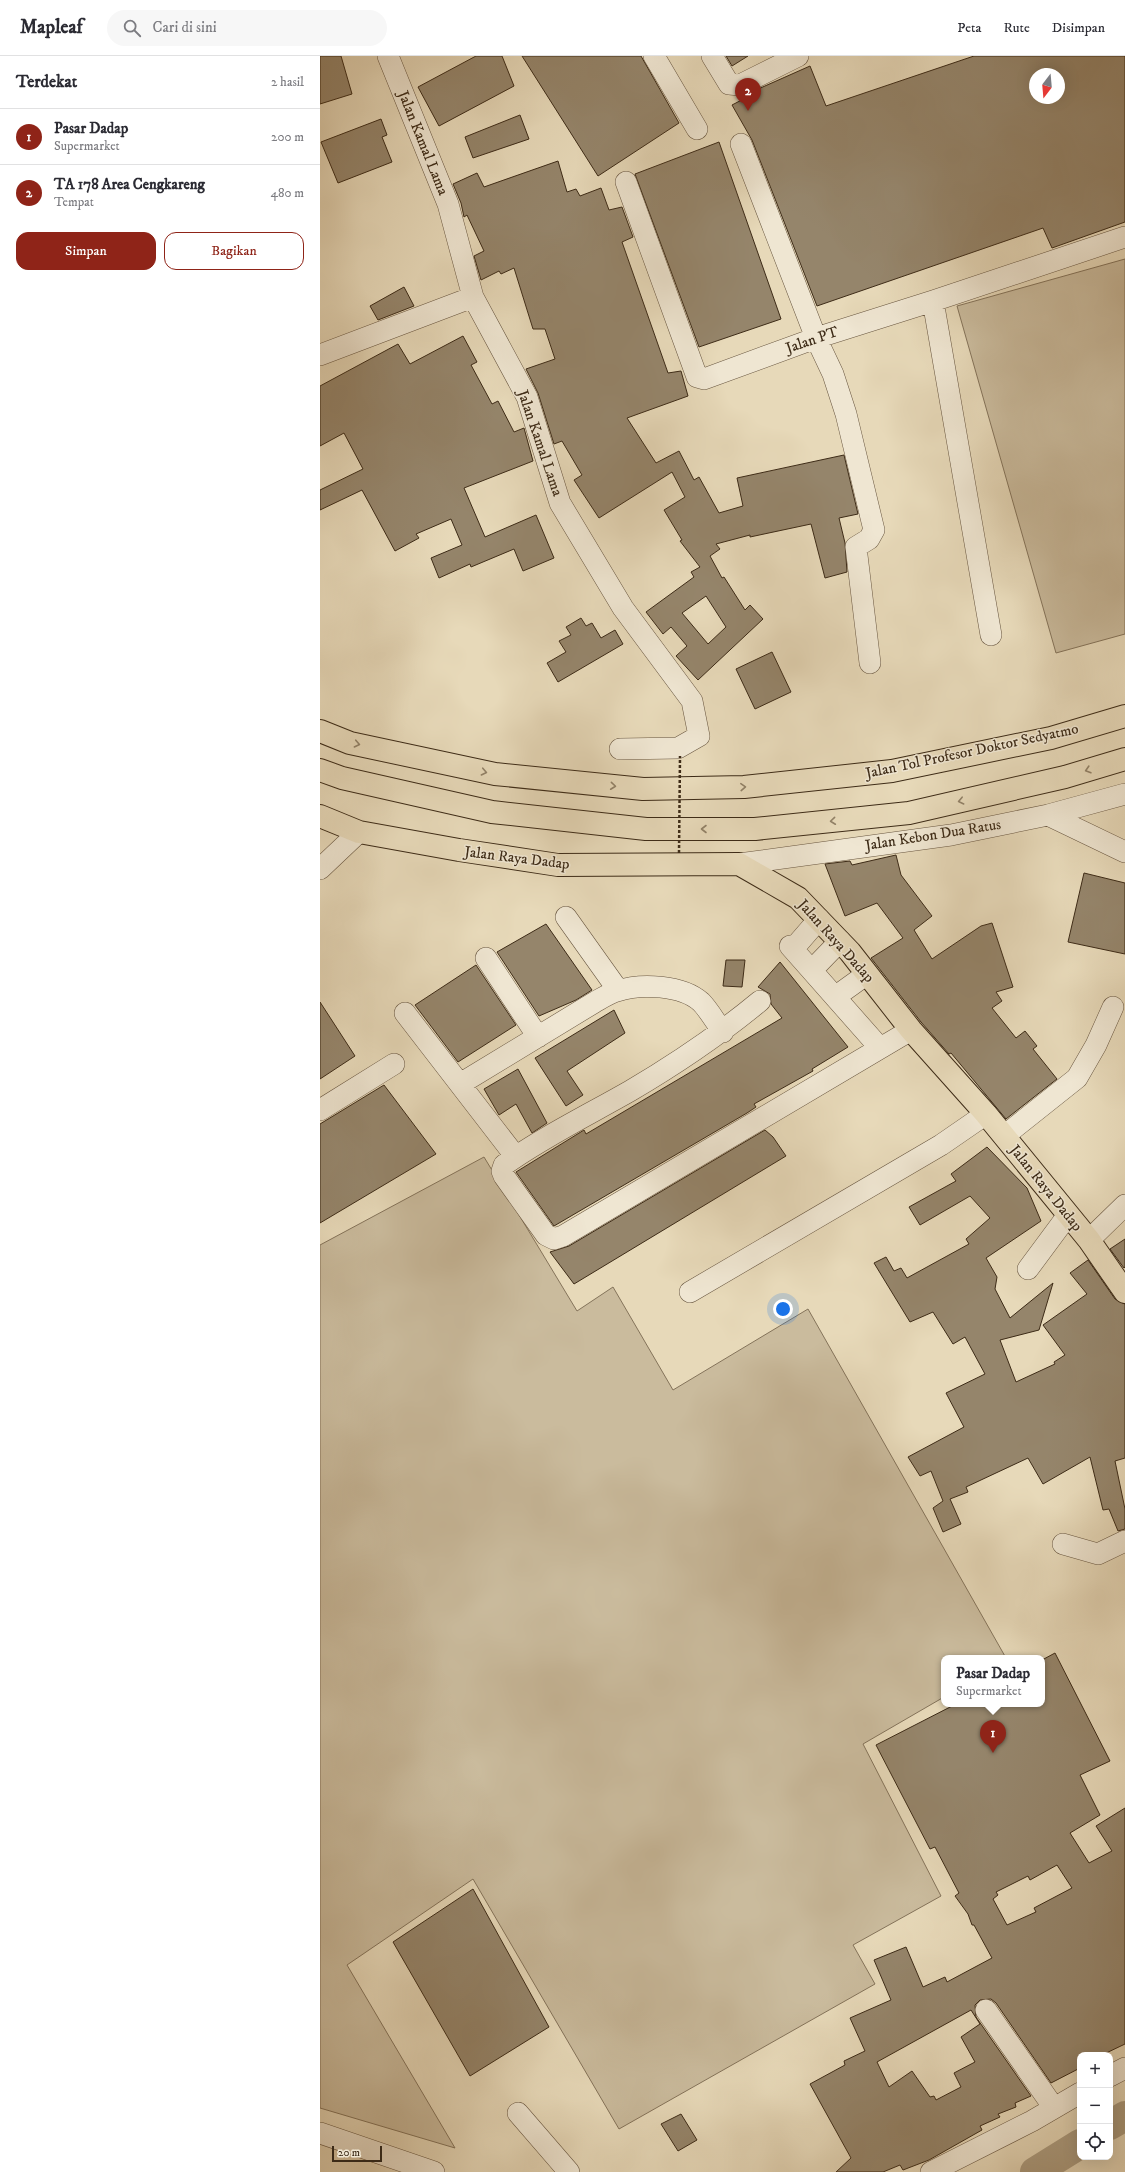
<!DOCTYPE html>
<html lang="id">
<head>
<meta charset="utf-8">
<style>
	body { margin:0; font-family:"IM FELL DW Pica",serif; background:#f7f7f7; color:#2b2b33 }
	.controls { position:absolute; right:12px; bottom:12px; display:grid; overflow:hidden; border-radius:8px; box-shadow:0 4px 16px #0002 }
	.controls button { width:36px; height:36px; display:grid; place-items:center; padding:0; border:0; border-bottom:1px solid #e1e1e2; background:#fff; color:#2b2b33; font:20px sans-serif }
	.compass { position:absolute; left:709px; top:12px; width:36px; height:36px; border-radius:50%; background:#fff; box-shadow:0 4px 16px #0002; rotate:196deg }
	.scale { position:absolute; left:12px; bottom:10px; width:50px; box-sizing:border-box; padding-left:4px; border:2px solid #3d2b17; border-top:0; font-size:11px; line-height:14px; white-space:nowrap; color:#3d2b17; -webkit-text-stroke:3px #efe6d2; paint-order:stroke }
	.you { position:absolute; left:463px; top:1253px; width:14px; height:14px; margin:-10px; border:3px solid #fff; border-radius:50%; background:#1a73e8; box-shadow:0 0 0 6px #1a73e833 }
	.badge { display:grid; place-items:center; width:26px; height:26px; border-radius:50%; background:#8f2418; color:#fff; font-size:13px; font-weight:700 }
	.pin { position:absolute; translate:-50% -33px; filter:drop-shadow(0 1px 2px #0008) }
	.pin::after { content:''; position:absolute; top:21px; width:14px; height:12px; background:inherit; clip-path:polygon(0 0,100% 0,50% 100%) }
	.popup { position:absolute; left:621px; top:1599px; width:104px; height:52px; box-sizing:border-box; display:grid; place-content:center; border-radius:8px; background:#fff; filter:drop-shadow(0 1px 3px #0005); font-size:13px; white-space:nowrap; color:#7c7c81 }
	.popup b { font-size:15px; color:#2b2b33 }
	.popup::after { content:''; position:absolute; left:50%; top:100%; margin-left:-8px; border:8px solid transparent; border-top-color:#fff }
	.list { margin:0; padding:0; list-style:none }
	h2 { display:flex; justify-content:space-between; align-items:center; height:52px; margin:0; padding:0 16px; font-size:17px }
	h2 small { font-size:13px; font-weight:400; color:#7c7c81 }
	.list li { display:grid; grid-template-columns:26px 1fr auto; gap:12px; align-items:center; box-sizing:border-box; height:56px; padding:0 16px; border-top:1px solid #e1e1e2 }
	.list b { display:block; font-size:15px; white-space:nowrap }
	.list p { margin:0; font-size:13px; white-space:nowrap; color:#7c7c81 }
	.list em { font-size:13px; font-style:normal; color:#7c7c81 }
	.actions { display:flex; gap:8px; padding:12px 16px }
	.actions a { flex:1; padding:9px 0; border:1px solid #8f2418; border-radius:12px; text-align:center; font-size:14px; color:#8f2418 }
	.actions .main { background:#8f2418; color:#fff }
	.icon { flex:none; width:22px; height:22px; fill:none; stroke:currentColor; stroke-width:2; stroke-linecap:round; stroke-linejoin:round }
	.map { position:relative; flex:none; width:805px; height:2116px; overflow:hidden }
	header { display:flex; align-items:center; gap:24px; box-sizing:border-box; height:56px; padding:0 20px; background:#fff; border-bottom:1px solid #e1e1e2 }
	header strong { font-size:19px }
	nav { display:flex; gap:22px; margin-inline-start:auto; font-size:14px }
	.search { width:280px; height:36px; background:#f7f7f7; display:flex; align-items:center; gap:10px; box-sizing:border-box; padding:0 14px; border-radius:22px; color:#7c7c81; font-size:15px }
	main { display:flex }
	aside { flex:1; background:#fff }
	.map>svg:first-child { display:block }
</style>
</head>
<body>
<header>
<strong>Mapleaf</strong>
<div class="search"><svg class="icon" aria-label="search" viewBox="0 0 24 24"><circle cx="10" cy="10" r="6"/><path d="M15 15l6 6"/></svg>Cari di sini</div>
<nav><a>Peta</a><a>Rute</a><a>Disimpan</a></nav>
</header>
<main>
<aside>
<h2>Terdekat<small>2 hasil</small></h2>
<ul class="list">
<li><span class="badge">1</span><div><b>Pasar Dadap</b><p>Supermarket</p></div><em>200 m</em></li>
<li><span class="badge">2</span><div><b>TA 178 Area Cengkareng</b><p>Tempat</p></div><em>480 m</em></li>
</ul>
<div class="actions"><a class="main">Simpan</a><a>Bagikan</a></div>
</aside>
<div class="map">
<svg width="805" height="2116" viewBox="0 0 805 2116">
	<rect width="100%" height="100%" fill="#e7d9b9"/>
	<filter id="stains"><feTurbulence type="fractalNoise" baseFrequency=".005" numOctaves="4"/><feColorMatrix values="0 0 0 0 .2 0 0 0 0 .09 0 0 0 0 .02 0 0 0 .5 -.17"/></filter>
	<radialGradient id="worn" r=".72"><stop offset=".6" stop-color="#630" stop-opacity="0"/><stop offset="1" stop-color="#630" stop-opacity=".3"/></radialGradient>
	<path fill="#cabb9d" stroke="#84735a" d="M 805,203 L 805,578 L 736,597 L 637,250 Z
		M 164,1101 L 257,1255 L 293,1231 L 353,1334 L 488,1253 L 686,1602 L 624,1602 L 624,1641 L 543,1688 L 621,1840 L 533,1889 L 555,1928 L 299,2073 L 153,1823 L 27,1909 L 135,2092 L 0,2052 L 0,1189 Z"/>
	<g fill="none" stroke-linecap="round" stroke-linejoin="round">
		<path stroke="#ad9e82" stroke-width="30" d="M 790,2069 L 805,2060
			M 715,2116 L 760,2088"/>
	</g>
	<path fill="#95856b" stroke="#3d2b17" fill-rule="evenodd" d="M 0,0 L 21,0 L 32,38 L 0,48 Z
		M 156,0 L 182,0 L 194,30 L 119,70 L 98,31 Z
		M 202,0 L 321,0 L 359,67 L 278,120 Z
		M 406,0 L 428,0 L 412,10 Z
		M 654,0 L 805,0 L 805,166 L 732,192 L 723,172 L 497,250 L 432,84 L 412,49 L 437,36 L 436,34 L 490,10 L 506,50 ZM 715,18 L 739,18 L 739,42 L 715,42 Z
		M 200,59 L 209,83 L 153,102 L 145,81 Z
		M 61,63 L 67,79 L 62,81 L 72,106 L 18,127 L 1,86 Z
		M 399,86 L 461,263 L 379,291 L 315,118 Z
		M 238,105 L 247,136 L 256,133 L 260,140 L 281,132 L 289,154 L 302,151 L 313,181 L 302,186 L 348,317 L 361,315 L 368,340 L 307,362 L 336,407 L 359,395 L 374,424 L 379,421 L 399,457 L 423,450 L 417,422 L 524,399 L 538,458 L 519,462 L 525,487 L 527,516 L 505,522 L 491,468 L 430,481 L 430,479 L 396,488 L 400,493 L 390,500 L 402,522 L 404,521 L 425,554 L 430,549 L 443,563 L 378,624 L 356,600 L 367,590 L 351,571 L 343,578 L 326,556 L 374,521 L 371,516 L 380,511 L 360,485 L 362,484 L 344,454 L 365,441 L 352,416 L 279,462 L 254,424 L 262,419 L 242,385 L 234,388 L 218,337 L 206,313 L 235,303 L 225,273 L 213,273 L 194,212 L 181,218 L 179,215 L 161,224 L 154,200 L 164,195 L 147,159 L 144,161 L 141,147 L 133,128 L 157,117 L 164,131 ZM 386,540 L 406,571 L 388,588 L 362,557 Z
		M 84,231 L 94,250 L 58,264 L 50,250 Z
		M 143,280 L 157,306 L 151,309 L 172,348 L 178,345 L 194,376 L 204,372 L 213,405 L 144,432 L 165,481 L 216,459 L 234,502 L 203,515 L 194,493 L 151,511 L 150,508 L 119,522 L 111,502 L 142,489 L 131,463 L 96,478 L 99,482 L 75,495 L 42,434 L 0,454 L 0,434 L 43,413 L 24,377 L 0,390 L 0,330 L 78,288 L 90,308 Z
		M 261,562 L 266,570 L 272,567 L 281,582 L 295,574 L 303,588 L 238,626 L 227,607 L 246,596 L 239,585 L 251,579 L 246,571 Z
		M 452,596 L 471,636 L 435,653 L 416,613 Z
		M 576,799 L 581,819 L 612,860 L 594,874 L 612,903 L 661,870 L 672,867 L 693,931 L 676,936 L 682,945 L 672,952 L 696,982 L 705,975 L 717,990 L 713,993 L 737,1023 L 686,1063 L 631,997 L 629,998 L 601,966 L 551,902 L 583,882 L 557,847 L 525,860 L 505,808 L 530,805 L 532,809 Z
		M 764,817 L 805,827 L 805,898 L 748,886 Z
		M 226,868 L 272,934 L 256,944 L 219,960 L 177,896 Z
		M 406,904 L 425,904 L 422,931 L 403,930 Z
		M 460,906 L 528,991 L 492,1013 L 493,1015 L 434,1048 L 436,1051 L 427,1057 L 234,1170 L 196,1116 L 264,1074 L 266,1078 L 462,962 L 451,948 L 450,938 L 438,931 Z
		M 156,909 L 196,969 L 138,1006 L 95,949 Z
		M 0,946 L 35,1000 L 0,1023 Z
		M 294,954 L 305,977 L 247,1015 L 263,1039 L 246,1050 L 215,1002 Z
		M 198,1013 L 227,1067 L 212,1077 L 196,1048 L 179,1059 L 164,1033 Z
		M 64,1029 L 116,1098 L 0,1167 L 0,1068 Z
		M 445,1074 L 453,1081 L 466,1100 L 254,1228 L 230,1196 L 249,1190 Z
		M 667,1091 L 707,1132 L 721,1165 L 666,1202 L 677,1221 L 675,1233 L 690,1262 L 733,1227 L 719,1274 L 680,1284 L 696,1326 L 735,1308 L 734,1306 L 745,1299 L 723,1269 L 767,1238 L 750,1217 L 768,1204 L 795,1243 L 805,1248 L 805,1402 L 795,1405 L 805,1453 L 805,1473 L 798,1475 L 789,1453 L 783,1454 L 770,1401 L 723,1428 L 708,1402 L 646,1431 L 648,1436 L 630,1443 L 641,1468 L 623,1476 L 613,1452 L 623,1445 L 611,1415 L 600,1420 L 588,1401 L 644,1371 L 626,1337 L 665,1318 L 645,1281 L 633,1288 L 613,1256 L 590,1266 L 554,1207 L 566,1201 L 574,1215 L 581,1212 L 587,1222 L 649,1188 L 646,1183 L 670,1162 L 650,1140 L 600,1169 L 589,1151 L 636,1125 L 631,1118 Z
		M 805,1183 L 805,1211 L 804,1212 L 790,1193 Z
		M 735,1597 L 790,1705 L 760,1719 L 780,1759 L 750,1777 L 769,1807 L 792,1795 L 776,1770 L 805,1752 L 805,1988 L 782,1999 L 760,1999 L 760,2012 L 731,2027 L 676,1947 L 671,1943 L 660,1944 L 655,1949 L 656,1961 L 711,2040 L 695,2047 L 696,2051 L 678,2058 L 680,2061 L 660,2070 L 662,2074 L 609,2104 L 583,2114 L 580,2109 L 563,2116 L 516,2116 L 531,2102 L 490,2028 L 525,2009 L 524,2005 L 545,1995 L 530,1962 L 571,1944 L 554,1904 L 586,1891 L 603,1931 L 625,1921 L 627,1926 L 672,1902 L 654,1869 L 652,1869 L 648,1858 L 635,1840 L 639,1837 L 615,1791 L 610,1793 L 556,1689 L 636,1648 L 722,1648 L 722,1604 ZM 737,1809 L 752,1832 L 714,1852 L 716,1856 L 687,1869 L 673,1843 L 678,1839 L 676,1836 L 708,1820 L 710,1824 ZM 651,1954 L 660,1968 L 641,1981 L 655,2006 L 634,2017 L 641,2031 L 616,2044 L 614,2040 L 610,2041 L 592,2015 L 569,2031 L 557,2006 Z
		M 153,1833 L 229,1971 L 150,2020 L 73,1886 Z
		M 361,2058 L 377,2084 L 358,2095 L 341,2068 Z"/>
	<g fill="none" stroke-linecap="round" stroke-linejoin="round">
		<defs>
			<path id="minor" d="M 68,0 L 128,148 L 153,241 L 207,341 L 240,447 L 303,552 L 372,645 L 379,680 L 358,692 L 300,693
				M 334,0 L 377,73
				M 392,0 L 409,28 L 420,29 L 478,0
				M 421,88 L 496,282 L 513,318 L 526,358 L 554,474 L 549,483 L 536,491 L 550,607
				M 306,126 L 377,321 L 384,323 L 496,282 L 613,245 L 805,181
				M 613,245 L 671,579
				M 0,299 L 153,241
				M 728,759 L 805,796
				M 419,808 L 631,779 L 728,759 L 805,738
				M 0,813 L 39,776
				M 246,861 L 298,934
				M 470,890 L 560,992
				M 473,893 L 499,863
				M 166,902 L 218,981
				M 492,914 L 520,885
				M 515,941 L 547,918
				M 440,945 C 399,979 356,1008 310,1035 C 268,1059 223,1081 184,1109 L 182,1115 L 184,1120 L 226,1179 L 234,1183 L 243,1180 L 591,974
				M 85,957 L 196,1101
				M 140,1028 L 275,946 C 282,942 290,937 297,935 C 321,927 362,929 381,946 C 389,954 396,967 403,976
				M 0,1054 L 74,1008
				M 684,1080 L 757,1022 L 776,989 L 793,951
				M 769,1184 L 805,1149
				M 708,1213 L 748,1159
				M 370,1236 L 621,1089 L 666,1058
				M 743,1488 L 778,1498 L 805,1485
				M 666,1954 L 734,2052
				M 790,2020 L 805,2012
				M 198,2057 L 249,2116
				M 0,2077 L 114,2116
				M 611,2116 L 712,2065 L 760,2037"/>
			<path id="major" d="M 0,760 L 39,776 L 139,794 L 238,809 L 419,808 L 478,842 L 530,896 L 591,974 L 666,1058 L 769,1184 L 805,1236"/>
			<path id="highway" d="M 0,675 L 30,687 L 175,718 L 323,733 L 424,731 L 572,715 L 731,682 L 805,660
				M 0,714 L 22,722 L 172,756 L 326,773 L 435,773 L 589,757 L 745,721 L 805,703"/>
		</defs>
		<use href="#minor" stroke="#685640" stroke-width="22"/>
		<use href="#major" stroke="#3d2b17" stroke-width="24"/>
		<use href="#highway" stroke="#3d2b17" stroke-width="24"/>
		<use href="#minor" stroke="#efe6d2" stroke-width="21"/>
		<use href="#major" stroke="#e7d9b9" stroke-width="22"/>
		<use href="#highway" stroke="#e7d9b9" stroke-width="22"/>
		<path stroke="#3d2b17" stroke-width="2.5" stroke-dasharray="3 2" stroke-linecap="butt" d="M 359,797 L 360,700"/>
	</g>
	<defs><path id="oneway-chevron" d="M-2-3.5L2.5 0L-2 3.5" fill="none" stroke-width="1.6" stroke-linecap="round" stroke-linejoin="round"/></defs>
	<g stroke="#928268">
		<use href="#oneway-chevron" transform="translate(37 688) rotate(12)"/>
		<use href="#oneway-chevron" transform="translate(768 714) rotate(163)"/>
		<use href="#oneway-chevron" transform="translate(164 716) rotate(12)"/>
		<use href="#oneway-chevron" transform="translate(293 730) rotate(6)"/>
		<use href="#oneway-chevron" transform="translate(423 731) rotate(-3)"/>
		<use href="#oneway-chevron" transform="translate(641 745) rotate(167)"/>
		<use href="#oneway-chevron" transform="translate(513 765) rotate(174)"/>
		<use href="#oneway-chevron" transform="translate(384 773) rotate(180)"/>
	</g>
	<g text-anchor="middle" dominant-baseline="central" stroke-width="3" stroke-linejoin="round" paint-order="stroke">
		<g font-size="15" fill="#3d2b17" stroke="#efe6d2">
			<text transform="translate(103 87) rotate(68)">Jalan Kamal Lama</text>
			<text transform="translate(492 284) rotate(-19)">Jalan PT</text>
			<text transform="translate(220 387) rotate(71)">Jalan Kamal Lama</text>
			<text transform="translate(652 695) rotate(-12)">Jalan Tol Profesor Doktor Sedyatmo</text>
			<text transform="translate(613 779) rotate(-9)">Jalan Kebon Dua Ratus</text>
			<text transform="translate(197 802) rotate(7)">Jalan Raya Dadap</text>
			<text transform="translate(516 885) rotate(48)">Jalan Raya Dadap</text>
			<text transform="translate(726 1132) rotate(51)">Jalan Raya Dadap</text>
		</g>
	</g>
	<rect width="100%" height="100%" filter="url(#stains)"/>
	<rect width="100%" height="100%" fill="url(#worn)"/>
</svg>
<div class="controls">
<button>+</button>
<button>−</button>
<button><svg class="icon" aria-label="locate" viewBox="0 0 24 24"><circle cx="12" cy="12" r="6"/><path d="M12 2v4M12 18v4M2 12h4M18 12h4"/></svg></button>
</div>
<svg class="compass" viewBox="-18 -18 36 36"><path d="M0-13l5 13h-10z" fill="#e53935"/><path d="M0 13l5-13h-10z" fill="#7c7c81"/></svg>
<div class="scale">20 m</div>
<div class="you"></div>
<div class="pin badge" style="left:673px;top:1697px">1</div>
<div class="popup"><b>Pasar Dadap</b>Supermarket</div>
<div class="pin badge" style="left:428px;top:55px">2</div>
</div>
</main>
</body>
</html>
